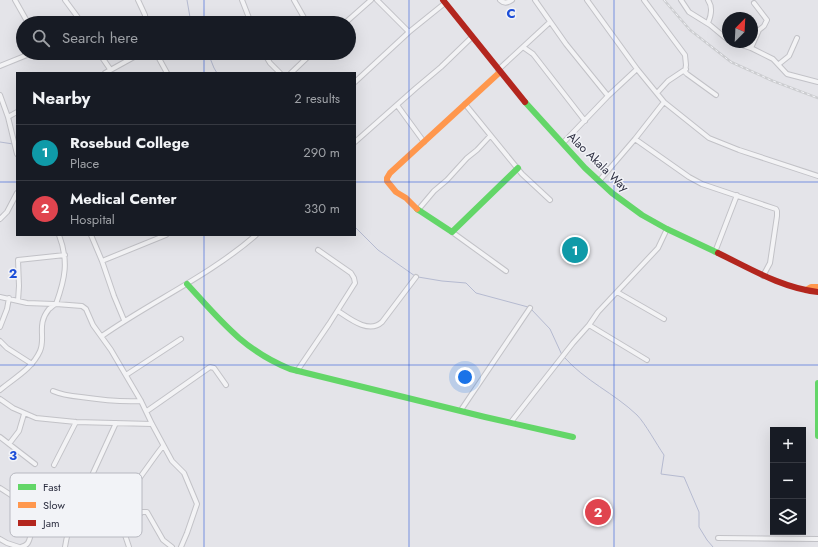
<!DOCTYPE html>
<html lang="en">
<head>
<meta charset="utf-8">
<style>
	body { margin:0; font-family:Jost,sans-serif; background:#20242c; color:#f1f3f6 }
	.controls { position:absolute; right:12px; bottom:12px; display:grid; overflow:hidden; border-radius:0px; box-shadow:0 4px 16px #0002 }
	.controls button { width:36px; height:36px; display:grid; place-items:center; padding:0; border:0; border-bottom:1px solid #363941; background:#171b24; color:#f1f3f6; font:20px sans-serif }
	.compass { position:absolute; left:722px; top:12px; width:36px; height:36px; border-radius:50%; background:#171b24; box-shadow:0 4px 16px #0002; rotate:24deg }
	.you { position:absolute; left:465px; top:377px; width:14px; height:14px; margin:-10px; border:3px solid #fff; border-radius:50%; background:#1a73e8; box-shadow:0 0 0 6px #1a73e833 }
	.badge { display:grid; place-items:center; width:26px; height:26px; border-radius:50%; background:#6c6e7b; color:#fff; font-size:13px; font-weight:700 }
	.pin { position:absolute; translate:-50% -50%; border:2px solid #fff; box-shadow:0 1px 4px #0006 }
	.list { margin:0; padding:0; list-style:none }
	h2 { display:flex; justify-content:space-between; align-items:center; height:52px; margin:0; padding:0 16px; font-size:17px }
	h2 small { font-size:13px; font-weight:400; color:#9ea1a6 }
	.list li { display:grid; grid-template-columns:26px 1fr auto; gap:12px; align-items:center; box-sizing:border-box; height:56px; padding:0 16px; border-top:1px solid #363941 }
	.list b { display:block; font-size:15px; white-space:nowrap }
	.list p { margin:0; font-size:13px; white-space:nowrap; color:#9ea1a6 }
	.list em { font-size:13px; font-style:normal; color:#9ea1a6 }
	.icon { flex:none; width:22px; height:22px; fill:none; stroke:currentColor; stroke-width:2; stroke-linecap:round; stroke-linejoin:round }
	.map { position:relative; flex:none; width:818px; height:547px; overflow:hidden }
	.search { position:absolute; background:#171b24; box-shadow:0 4px 16px #0002; left:16px; top:16px; width:340px; height:44px; display:flex; align-items:center; gap:10px; box-sizing:border-box; padding:0 14px; border-radius:22px; color:#9ea1a6; font-size:15px }
	.panel { position:absolute; background:#171b24; box-shadow:0 4px 16px #0002; left:16px; top:72px; width:340px; height:164px; border-radius:0px }
	.map>svg:first-child { display:block }
</style>
</head>
<body>
<div class="map">
<svg width="818" height="547" viewBox="0 0 818 547">
	<rect width="100%" height="100%" fill="#e4e4e9"/>
	<g fill="none" stroke-linecap="round" stroke-linejoin="round">
		<path stroke="#b5bad0" stroke-width="1" d="M 187,0 L 191,23
			M 208,53 L 214,68 L 217,73
			M 0,142 L 13,144
			M 355,227 L 378,250 L 415,276
			M 418,277 L 442,281 L 466,283 L 476,293 L 528,307
			M 531,309 L 550,329 L 562,355
			M 564,357 C 585,381 614,393 637,415 C 645,423 657,445 664,455 L 661,474 L 684,477 L 699,512 L 699,527 L 707,540 L 713,547"/>
		<defs>
			<path id="street" d="M 15,0 L 28,23
				M 65,0 L 82,23
				M 138,0 L 145,15 L 146,23
				M 242,0 L 251,23
				M 294,0 L 307,23
				M 377,0 L 409,32
				M 500,0 C 504,4 508,3 512,0
				M 535,0 L 566,44 L 608,96
				M 587,0 L 637,69 L 664,102 L 709,138 L 739,150 L 818,176
				M 644,0 L 685,55 L 686,65 L 685,72 L 687,74 L 716,95
				M 681,0 L 689,12 L 710,25 L 728,40
				M 345,23 L 371,0
				M 708,23 C 711,16 713,7 708,0
				M 732,42 L 751,48 L 773,59 L 787,74 L 818,82
				M 523,47 L 533,54 L 585,121
				M 751,48 L 759,30 L 764,26 L 767,20 L 754,3
				M 99,53 L 110,69
				M 156,53 L 167,73
				M 264,53 L 270,63 L 280,73
				M 779,64 L 789,56 L 797,38
				M 0,66 L 32,53
				M 498,70 L 550,22
				M 105,73 L 134,57 L 145,53
				M 291,73 L 312,53
				M 355,82 L 409,32 L 445,3
				M 657,93 L 668,81 L 686,69
				M 0,95 L 8,117 L 17,154
				M 465,104 L 522,174 L 550,200
				M 397,105 L 424,142
				M 8,117 L 17,112
				M 635,139 L 689,177 L 702,184 L 776,209 L 777,211 L 777,216 L 770,263 L 763,276
				M 355,142 L 416,88 L 441,67 L 472,37
				M 563,143 L 608,96 L 637,69
				M 599,181 L 635,139 L 664,102
				M 418,210 L 434,191 L 447,180 L 467,158 L 477,150 L 490,136
				M 0,219 L 7,212 L 17,193
				M 452,232 L 506,271
				M 91,235 L 102,261 L 114,296 L 124,320
				M 715,252 L 737,195
				M 102,261 L 166,235
				M 617,292 L 664,319
				M 0,297 L 27,303 L 54,304
				M 18,301 L 19,286 L 18,260 L 65,255
				M 56,304 L 82,306 L 86,309 L 93,325 L 111,350 L 141,401 L 152,424 L 172,461 L 184,473 L 197,504 L 187,533 L 181,547
				M 338,311 C 350,319 369,334 382,322 L 416,277
				M 589,325 L 647,360
				M 0,327 L 7,309 L 9,298
				M 102,336 C 152,301 209,276 256,235
				M 0,341 L 7,348 L 32,364
				M 297,371 L 329,324 L 355,283 L 354,278 L 351,273 L 318,250
				M 126,375 L 181,339
				M 0,390 C 14,378 32,369 40,351 C 46,337 36,325 49,309 C 52,307 53,305 56,304 C 65,279 69,261 59,235
				M 53,391 C 62,395 71,396 81,397 C 101,400 121,402 141,401
				M 0,399 L 13,408 L 36,418 L 76,422 L 152,424
				M 461,410 L 530,308
				M 147,411 L 210,367 L 214,368 L 226,385
				M 511,422 L 573,343 L 589,325 L 598,312 L 658,248 L 667,229
				M 0,437 L 35,464
				M 9,444 L 19,431 L 24,414
				M 54,465 L 76,422
				M 93,473 L 116,423
				M 113,479 L 132,488 C 143,474 152,460 163,446
				M 50,486 L 88,499 L 109,512 L 122,526 L 129,547
				M 0,488 L 11,495 L 31,501 L 73,519
				M 122,526 L 129,524 L 142,512 L 147,512 L 163,540 L 172,547
				M 718,538 L 818,539
				M 0,539 L 7,543 L 19,547
				M 21,547 C 29,545 29,541 31,534
				M 65,547 C 68,526 75,515 88,499"/>
		</defs>
		<use href="#street" stroke="#c2c2c7" stroke-width="6"/>
		<use href="#street" stroke="#f3f3f5" stroke-width="4"/>
		<path stroke="#63d668" stroke-width="6" d="M 525,102 L 585,168 L 612,193 L 642,215 L 667,229 L 718,253
			M 417,209 L 452,232 L 518,168
			M 187,284 C 220,320 243,350 290,369 L 485,417 L 573,437
			M 818,383 L 818,436"/>
		<path stroke="#ff974d" stroke-width="6" d="M 417,209 L 406,198 L 396,192 L 387,181 L 387,178 L 390,173 L 500,72
			M 806,290 L 811,287 L 818,287"/>
		<path stroke="#b3261e" stroke-width="6" d="M 443,0 L 525,102
			M 718,253 C 751,269 782,288 818,292"/>
		<defs>
			<path id="rail" d="M 664,0 L 690,30 L 731,62 L 773,81 L 818,98"/>
		</defs>
		<use href="#rail" stroke="#cccdd0" stroke-width="2.5"/>
		<use href="#rail" stroke="#f2f3f7" stroke-width="1" stroke-dasharray="3" stroke-linecap="butt"/>
	</g>
	<path fill="none" stroke="#1d4ed8" stroke-width="1" stroke-opacity="0.55" d="M 204,0 L 204,23M 409,0 L 409,547M 614,0 L 614,547M 204,53 L 204,73M 0,182 L 17,182M 355,182 L 818,182M 204,235 L 204,547M 0,365 L 818,365"/>
	<g text-anchor="middle" dominant-baseline="central" stroke-width="3" stroke-linejoin="round" paint-order="stroke">
		<g font-size="12" fill="#2c2e40" stroke="#f2f3f7">
			<text transform="translate(598 162) rotate(44)">Alao Akala Way</text>
		</g>
	</g>
	<rect x="10" y="473" width="132" height="64" rx="6" fill="#f2f3f7" stroke="#b7b8c0" stroke-width="1"/>
	<rect x="18" y="484" width="18" height="6" fill="#63d668"/>
	<rect x="18" y="502" width="18" height="6" fill="#ff974d"/>
	<rect x="18" y="520" width="18" height="6" fill="#b3261e"/>
	<g font-size="11" fill="#2c2e40">
		<text x="43" y="491">Fast</text>
		<text x="43" y="509">Slow</text>
		<text x="43" y="527">Jam</text>
	</g>
	<g font-size="13" text-anchor="middle" font-weight="bold" fill="#1d4ed8" stroke="#f2f3f7" stroke-width="3" stroke-linejoin="round" paint-order="stroke">
		<text x="511" y="18">C</text>
		<text x="13" y="278">2</text>
		<text x="13" y="460">3</text>
	</g>
</svg>
<div class="controls">
<button>+</button>
<button>−</button>
<button><svg class="icon" aria-label="layers" viewBox="0 0 24 24"><path d="M12 4l9 5-9 5-9-5zM3 14l9 5 9-5"/></svg></button>
</div>
<svg class="compass" viewBox="-18 -18 36 36"><path d="M0-13l5 13h-10z" fill="#e53935"/><path d="M0 13l5-13h-10z" fill="#9ea1a6"/></svg>
<div class="you"></div>
<div class="pin badge" style="left:575px;top:250px;background:#0f9aa8">1</div>
<div class="pin badge" style="left:598px;top:512px;background:#e0444e">2</div>
<div class="search"><svg class="icon" aria-label="search" viewBox="0 0 24 24"><circle cx="10" cy="10" r="6"/><path d="M15 15l6 6"/></svg>Search here</div>
<section class="panel">
<h2>Nearby<small>2 results</small></h2>
<ul class="list">
<li><span class="badge" style="background:#0f9aa8">1</span><div><b>Rosebud College</b><p>Place</p></div><em>290 m</em></li>
<li><span class="badge" style="background:#e0444e">2</span><div><b>Medical Center</b><p>Hospital</p></div><em>330 m</em></li>
</ul>
</section>
</div>
</body>
</html>
